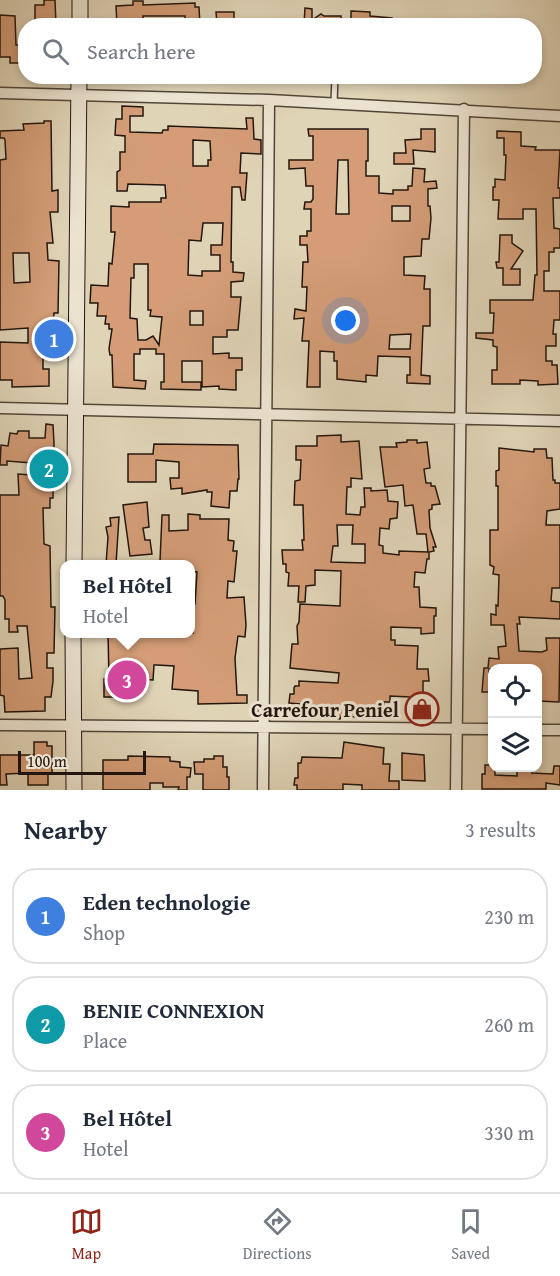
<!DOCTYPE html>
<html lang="en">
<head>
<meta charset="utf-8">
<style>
	body { margin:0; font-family:"Gentium Book Plus",serif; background:#f6f6f7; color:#1f2937 }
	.controls { position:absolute; right:18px; bottom:18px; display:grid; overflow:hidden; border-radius:12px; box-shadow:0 3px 9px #0003 }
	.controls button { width:54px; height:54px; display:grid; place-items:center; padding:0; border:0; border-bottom:2px solid #e0e1e3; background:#fff; color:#1f2937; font:30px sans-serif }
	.scale { position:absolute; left:18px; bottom:15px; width:128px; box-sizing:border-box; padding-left:6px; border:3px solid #23160e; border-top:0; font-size:16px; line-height:21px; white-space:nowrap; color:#23160e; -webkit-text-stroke:4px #ebe3d0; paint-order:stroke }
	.you { position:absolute; left:346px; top:321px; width:21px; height:21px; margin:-15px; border:4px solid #fff; border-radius:50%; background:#1a73e8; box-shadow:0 0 0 9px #1a73e833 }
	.badge { display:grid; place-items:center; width:39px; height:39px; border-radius:50%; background:#8f2418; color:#fff; font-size:20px; font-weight:700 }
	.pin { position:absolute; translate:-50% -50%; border:3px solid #fff; box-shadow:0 2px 6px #0006 }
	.popup { position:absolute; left:60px; top:560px; width:135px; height:78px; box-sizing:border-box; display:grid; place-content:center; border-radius:12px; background:#fff; filter:drop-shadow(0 2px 4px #0005); font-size:20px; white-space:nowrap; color:#747a83 }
	.popup b { font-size:22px; color:#1f2937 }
	.popup::after { content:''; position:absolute; left:50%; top:100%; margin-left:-12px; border:12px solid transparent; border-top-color:#fff }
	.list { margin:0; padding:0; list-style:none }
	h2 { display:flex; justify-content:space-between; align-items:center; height:78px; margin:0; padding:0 24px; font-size:26px }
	h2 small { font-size:20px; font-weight:400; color:#747a83 }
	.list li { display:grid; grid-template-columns:39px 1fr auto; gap:18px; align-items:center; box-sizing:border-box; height:96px; margin:0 12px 12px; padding:0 12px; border:2px solid #e0e1e3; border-radius:24px }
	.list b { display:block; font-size:22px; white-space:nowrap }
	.list p { margin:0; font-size:20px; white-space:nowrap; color:#747a83 }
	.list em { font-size:20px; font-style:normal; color:#747a83 }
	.icon { flex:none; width:33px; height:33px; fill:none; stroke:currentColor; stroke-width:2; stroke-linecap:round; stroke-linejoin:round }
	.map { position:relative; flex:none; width:560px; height:790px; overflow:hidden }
	.search { position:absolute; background:#fff; box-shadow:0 3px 9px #0003; left:18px; right:18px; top:18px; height:66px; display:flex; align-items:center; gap:15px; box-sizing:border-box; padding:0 21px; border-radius:24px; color:#747a83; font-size:22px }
	.sheet { height:402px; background:#fff }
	nav { display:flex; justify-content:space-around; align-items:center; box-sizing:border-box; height:84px; border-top:2px solid #e0e1e3; background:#fff; font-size:16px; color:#747a83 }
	nav a { display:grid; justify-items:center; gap:3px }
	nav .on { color:#8f2418 }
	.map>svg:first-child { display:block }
</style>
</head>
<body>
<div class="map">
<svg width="560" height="790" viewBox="0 0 560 790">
	<rect width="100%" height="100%" fill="#e0d4b7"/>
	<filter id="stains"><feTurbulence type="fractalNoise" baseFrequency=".00333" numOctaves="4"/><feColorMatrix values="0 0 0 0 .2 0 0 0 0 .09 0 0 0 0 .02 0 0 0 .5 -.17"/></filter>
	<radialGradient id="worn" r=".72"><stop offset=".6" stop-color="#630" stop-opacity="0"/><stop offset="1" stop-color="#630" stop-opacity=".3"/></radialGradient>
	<path fill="#d49d77" stroke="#23160e" stroke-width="1.5" fill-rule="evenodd" d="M 44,0 L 55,0 L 56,25 L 35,25 L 35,5 L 44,5 Z
		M 133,1 L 143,1 L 143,5 L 195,3 L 195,7 L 199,7 L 200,26 L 185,26 L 185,16 L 143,16 L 143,26 L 117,26 L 116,6 L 133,5 Z
		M 305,8 L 312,9 L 312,20 L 321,14 L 324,16 L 341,16 L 341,22 L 327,22 L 327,26 L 301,26 L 304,24 Z
		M 351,11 L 370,12 L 370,16 L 392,18 L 392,26 L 351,26 Z
		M 216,12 L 234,12 L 234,24 L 217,24 Z
		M 0,15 L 15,16 L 16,45 L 20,45 L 20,63 L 10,63 L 10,57 L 0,57 Z
		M 122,106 L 143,107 L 143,116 L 130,116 L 130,132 L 162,133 L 163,130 L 168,130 L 168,126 L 247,129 L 246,118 L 253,118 L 254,139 L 261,140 L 261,154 L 241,153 L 240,173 L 247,173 L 245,200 L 242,200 L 240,187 L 232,187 L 231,262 L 233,262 L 233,272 L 244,273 L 243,281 L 231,282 L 231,297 L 241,297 L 238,330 L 227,330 L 227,337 L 213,337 L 213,354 L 229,353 L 229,358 L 242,358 L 242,370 L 236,370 L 236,390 L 219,389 L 219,386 L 202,387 L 202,361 L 182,361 L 182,382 L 201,382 L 201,390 L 161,389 L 161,382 L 164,382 L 164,354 L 156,354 L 156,349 L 140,349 L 140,354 L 134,354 L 134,380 L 146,381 L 145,389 L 113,387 L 112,355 L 110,355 L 109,349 L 112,329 L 109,329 L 109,324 L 105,324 L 106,316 L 97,316 L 98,303 L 90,303 L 91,285 L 108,286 L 109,263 L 112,264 L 115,232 L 111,232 L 111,206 L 129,207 L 129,202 L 161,202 L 161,198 L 166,198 L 165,185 L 128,184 L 127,191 L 117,191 L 117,172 L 120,170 L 120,152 L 125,152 L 125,136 L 115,135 L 116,119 L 122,119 ZM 193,140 L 210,141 L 211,160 L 208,160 L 208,166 L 193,166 ZM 203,223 L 223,223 L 222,245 L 211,245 L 211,255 L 220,255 L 220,271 L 202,271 L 202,276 L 188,275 L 189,240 L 201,241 ZM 134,264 L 148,264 L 148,310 L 151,310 L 150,316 L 162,317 L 159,345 L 153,336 L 146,340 L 138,340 L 137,319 L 130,318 L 131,278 L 134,278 ZM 190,311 L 203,311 L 203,325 L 190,325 Z
		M 44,121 L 51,121 L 52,191 L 58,190 L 58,212 L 50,212 L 53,243 L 47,243 L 48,260 L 59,261 L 58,313 L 54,313 L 53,331 L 59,331 L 59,348 L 43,349 L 43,369 L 49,369 L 49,386 L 12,387 L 12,380 L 0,380 L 0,342 L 28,343 L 28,328 L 0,330 L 0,160 L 6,159 L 5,140 L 4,138 L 0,138 L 0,131 L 24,130 L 23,124 L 44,123 ZM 13,253 L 29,253 L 30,282 L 14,283 Z
		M 308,129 L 368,129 L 368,161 L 366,161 L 366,176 L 379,176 L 379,193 L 393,194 L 393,190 L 408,190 L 408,186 L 412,186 L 413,168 L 425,169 L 424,182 L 436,181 L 437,188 L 428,189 L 428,206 L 430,206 L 431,218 L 429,239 L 422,239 L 421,256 L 404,257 L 404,275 L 425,276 L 424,289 L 430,289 L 430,326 L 423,326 L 421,375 L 430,376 L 430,384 L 407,383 L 407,375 L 410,375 L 410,357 L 378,356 L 377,376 L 366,375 L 366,382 L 337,379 L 337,361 L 334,361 L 334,352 L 320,351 L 320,387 L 307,387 L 309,341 L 302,341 L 304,318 L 294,319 L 295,309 L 306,311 L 307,287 L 302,287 L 303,262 L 308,262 L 307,245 L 300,245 L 300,236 L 307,236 L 307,231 L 311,231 L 311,209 L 304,209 L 305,202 L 311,202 L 313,199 L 313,186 L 306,186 L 305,168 L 289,169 L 289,160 L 313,160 L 313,136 L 309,136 ZM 338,160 L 348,160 L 349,214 L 336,214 ZM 392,206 L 410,206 L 410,221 L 392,221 ZM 411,334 L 410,349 L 389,349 L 390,335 Z
		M 421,129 L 435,129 L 435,152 L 413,150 L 414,164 L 394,164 L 394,153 L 406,153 L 405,140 L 421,139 Z
		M 497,131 L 521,132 L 521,146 L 536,147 L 535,150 L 560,150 L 558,188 L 560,188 L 560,198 L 553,198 L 554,228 L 560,229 L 560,248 L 554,248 L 554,252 L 549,252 L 549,271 L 544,271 L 544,291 L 560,291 L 560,320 L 554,320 L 553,334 L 556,334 L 556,346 L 546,346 L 546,361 L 552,361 L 552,365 L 557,365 L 558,384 L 538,385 L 538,381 L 520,380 L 520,384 L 492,384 L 492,370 L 497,370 L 497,347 L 493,346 L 493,340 L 476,338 L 476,333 L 493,333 L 494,313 L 490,313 L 490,300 L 533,300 L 535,275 L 537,275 L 536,209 L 523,209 L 523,219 L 498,219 L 499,200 L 493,200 L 493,187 L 495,187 L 495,179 L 505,180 L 506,155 L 504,155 L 504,138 L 497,138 Z
		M 500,235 L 512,235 L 512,243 L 523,251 L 511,269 L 520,269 L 520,285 L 503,285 L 503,268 L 497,268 L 496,262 L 499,262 Z
		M 46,424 L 53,425 L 54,443 L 53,498 L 50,498 L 50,508 L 43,508 L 44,544 L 50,546 L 51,607 L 55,607 L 54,653 L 47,653 L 47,668 L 53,668 L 53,681 L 51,697 L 45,697 L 45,711 L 5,712 L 4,696 L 0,695 L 0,649 L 18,648 L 19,679 L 32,678 L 27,626 L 17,626 L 18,632 L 9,632 L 9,619 L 5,619 L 5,600 L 3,596 L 0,596 L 0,495 L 19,495 L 18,474 L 31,475 L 32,463 L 7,461 L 7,465 L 0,465 L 1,445 L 8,446 L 10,433 L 17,434 L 18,431 L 29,431 L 29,438 L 45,438 Z
		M 341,435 L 341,442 L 359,441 L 362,479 L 351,478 L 351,487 L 347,487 L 346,514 L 360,515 L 361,507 L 365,507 L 364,488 L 371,488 L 371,491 L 387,490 L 388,501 L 398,502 L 397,518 L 390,519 L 389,529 L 380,528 L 379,545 L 383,546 L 383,553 L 399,555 L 399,551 L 428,552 L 426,534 L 417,534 L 413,505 L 405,506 L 403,485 L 385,487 L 380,447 L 397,447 L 396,443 L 407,442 L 407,440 L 417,440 L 417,443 L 427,442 L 430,468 L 424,469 L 426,483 L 431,483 L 431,486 L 435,486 L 440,504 L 432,505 L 432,509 L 429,510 L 430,528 L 436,547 L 433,547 L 434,551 L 429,552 L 429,559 L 427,559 L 425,573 L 415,572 L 414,587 L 419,587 L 420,607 L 436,608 L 436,616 L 434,616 L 434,633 L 421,634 L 421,628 L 391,627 L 391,640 L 395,640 L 395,645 L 418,646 L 417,669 L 428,669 L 429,681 L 423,681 L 423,697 L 426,697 L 427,704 L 410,704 L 410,697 L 390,696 L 390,702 L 384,702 L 384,705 L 378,705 L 378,709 L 373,709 L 373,718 L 341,716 L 340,719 L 333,718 L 334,707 L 289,703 L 290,694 L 294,694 L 294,688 L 295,686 L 299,686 L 299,681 L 338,683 L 339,673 L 290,668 L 292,644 L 298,644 L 297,626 L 299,622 L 300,604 L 340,606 L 341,571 L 315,570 L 315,585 L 306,586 L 305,602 L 298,602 L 299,586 L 288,586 L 289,573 L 286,572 L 286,564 L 283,564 L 282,550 L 303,550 L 302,540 L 304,540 L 303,505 L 294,505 L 295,481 L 300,480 L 301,460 L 296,460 L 296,446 L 317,446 L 317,436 ZM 337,525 L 353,525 L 352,544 L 365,544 L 365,563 L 331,562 L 333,546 L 338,546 Z
		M 154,444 L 238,445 L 239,479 L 238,479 L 237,491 L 230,491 L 229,508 L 211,506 L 212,492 L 207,492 L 207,490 L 182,494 L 182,488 L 171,489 L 170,478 L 179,478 L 179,462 L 156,460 L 156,482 L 128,482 L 128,454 L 153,454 Z
		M 499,448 L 534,452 L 534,449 L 546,449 L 547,458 L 552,458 L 553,480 L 555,480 L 555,483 L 560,483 L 560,509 L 547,511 L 546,525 L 560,525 L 560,588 L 552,588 L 551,601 L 560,602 L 560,619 L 519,617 L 520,624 L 517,624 L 519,651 L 542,652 L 547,650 L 546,638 L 560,638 L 559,702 L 538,701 L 538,669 L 489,669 L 489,692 L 482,692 L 484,668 L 488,668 L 489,658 L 499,659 L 498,647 L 506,646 L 504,625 L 491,625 L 491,614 L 496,615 L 496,605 L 498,606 L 499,575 L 493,574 L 494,567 L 490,565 L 490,530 L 498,530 L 498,486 L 496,486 L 496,471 L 499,470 Z
		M 147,502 L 149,527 L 143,528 L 145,540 L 150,540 L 152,554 L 130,556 L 123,505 Z
		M 188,514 L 200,515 L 200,519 L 229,519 L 228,540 L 234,541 L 233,551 L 237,551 L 234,582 L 228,581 L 227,598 L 244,597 L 246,625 L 245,637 L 238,636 L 235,658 L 237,695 L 247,695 L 247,703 L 198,704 L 198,691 L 172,689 L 174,666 L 157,665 L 154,665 L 153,680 L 137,679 L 137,684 L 116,683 L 116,697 L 104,697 L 104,679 L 109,679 L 108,633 L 159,633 L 174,636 L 174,633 L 193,633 L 190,603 L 195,604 L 197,572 L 190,571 L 190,564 L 160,561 L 162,515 L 169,515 L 169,531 L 188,530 Z
		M 119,517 L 116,564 L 106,564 L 108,537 L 106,527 L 111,526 L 110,518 Z
		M 34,742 L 47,742 L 47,746 L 52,746 L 52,773 L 48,773 L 48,785 L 28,785 L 28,773 L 6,774 L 7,785 L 0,785 L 0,755 L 34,755 Z
		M 344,742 L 384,748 L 383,764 L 390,764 L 389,781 L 399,781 L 399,790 L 362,790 L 362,785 L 343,784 L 343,790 L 297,790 L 297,785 L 294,785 L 295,778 L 298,778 L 298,763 L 301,763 L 302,757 L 342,758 Z
		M 402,753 L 424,755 L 425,781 L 402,780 Z
		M 128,756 L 170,757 L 170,761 L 180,762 L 180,767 L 191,768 L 190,777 L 187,777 L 187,790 L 178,790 L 179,787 L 163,787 L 163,783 L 150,783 L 150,790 L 103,790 L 103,760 L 128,760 Z
		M 214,756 L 223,756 L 223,767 L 227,767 L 227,777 L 229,777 L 229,790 L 203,790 L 203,774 L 195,774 L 194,762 L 204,762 L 204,759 L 214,759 Z
		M 485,765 L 492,765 L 492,768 L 495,768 L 495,775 L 517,776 L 517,768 L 532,768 L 532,773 L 553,774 L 554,766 L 560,766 L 560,785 L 546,783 L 546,789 L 482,789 L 482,774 L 485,774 Z"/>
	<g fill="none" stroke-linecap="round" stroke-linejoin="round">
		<defs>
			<path id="lane" d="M 334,103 L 335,76"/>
			<path id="street" d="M 0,93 L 269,100 L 560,116
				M 0,408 L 560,421
				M 0,725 L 492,729
				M 538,730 L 560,730
				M 263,790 L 269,100
				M 456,790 L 464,109"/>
			<path id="secondary" d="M 80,26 L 80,0
				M 74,564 L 79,76
				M 73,634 L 74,790"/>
		</defs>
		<use href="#lane" stroke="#524638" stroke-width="8"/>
		<use href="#street" stroke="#524638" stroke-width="13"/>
		<use href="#secondary" stroke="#23160e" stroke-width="17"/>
		<use href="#lane" stroke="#ebe3d0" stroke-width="5"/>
		<use href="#street" stroke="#ebe3d0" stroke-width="10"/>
		<use href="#secondary" stroke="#ebe3d0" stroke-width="15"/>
	</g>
	<defs>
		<symbol id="shop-ring" viewBox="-11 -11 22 22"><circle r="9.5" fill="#ebe3d0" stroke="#8f2418" stroke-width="1.5"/><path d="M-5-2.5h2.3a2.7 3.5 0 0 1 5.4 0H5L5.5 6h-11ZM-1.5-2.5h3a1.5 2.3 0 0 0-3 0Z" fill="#8f2418"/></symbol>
	</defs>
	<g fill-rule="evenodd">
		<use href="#shop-ring" x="403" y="690" width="38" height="38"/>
	</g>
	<g text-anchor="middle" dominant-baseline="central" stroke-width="6" stroke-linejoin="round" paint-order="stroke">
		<g font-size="20" font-weight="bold" fill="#23160e" stroke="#ebe3d0" text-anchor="end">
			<text x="399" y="709">Carrefour Peniel</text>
		</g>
	</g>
	<rect width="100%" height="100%" filter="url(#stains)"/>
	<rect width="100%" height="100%" fill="url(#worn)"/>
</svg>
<div class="controls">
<button><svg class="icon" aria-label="locate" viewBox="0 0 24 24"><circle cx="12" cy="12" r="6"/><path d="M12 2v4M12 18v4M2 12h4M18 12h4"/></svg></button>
<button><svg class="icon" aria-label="layers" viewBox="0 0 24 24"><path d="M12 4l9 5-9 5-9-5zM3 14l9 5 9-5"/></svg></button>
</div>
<div class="scale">100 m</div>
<div class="you"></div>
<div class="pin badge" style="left:54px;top:339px;background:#3f7fe0">1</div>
<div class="pin badge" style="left:49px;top:469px;background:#0f9aa8">2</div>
<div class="pin badge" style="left:127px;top:680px;background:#d1479c">3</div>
<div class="popup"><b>Bel Hôtel</b>Hotel</div>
<div class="search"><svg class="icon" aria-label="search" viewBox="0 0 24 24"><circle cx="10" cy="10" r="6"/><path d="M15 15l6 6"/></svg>Search here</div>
</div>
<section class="sheet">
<h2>Nearby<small>3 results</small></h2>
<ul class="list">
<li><span class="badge" style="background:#3f7fe0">1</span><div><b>Eden technologie</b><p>Shop</p></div><em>230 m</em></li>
<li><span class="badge" style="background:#0f9aa8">2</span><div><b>BENIE CONNEXION</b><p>Place</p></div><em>260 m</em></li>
<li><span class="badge" style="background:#d1479c">3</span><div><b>Bel Hôtel</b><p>Hotel</p></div><em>330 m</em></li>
</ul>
</section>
<nav>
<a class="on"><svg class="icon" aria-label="map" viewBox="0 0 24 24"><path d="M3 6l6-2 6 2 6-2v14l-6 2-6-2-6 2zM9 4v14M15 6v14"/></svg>Map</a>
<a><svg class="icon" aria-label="directions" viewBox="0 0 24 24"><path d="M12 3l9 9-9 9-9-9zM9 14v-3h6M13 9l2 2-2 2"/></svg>Directions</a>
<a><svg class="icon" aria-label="saved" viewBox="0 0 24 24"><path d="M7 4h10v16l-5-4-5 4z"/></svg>Saved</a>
</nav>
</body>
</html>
